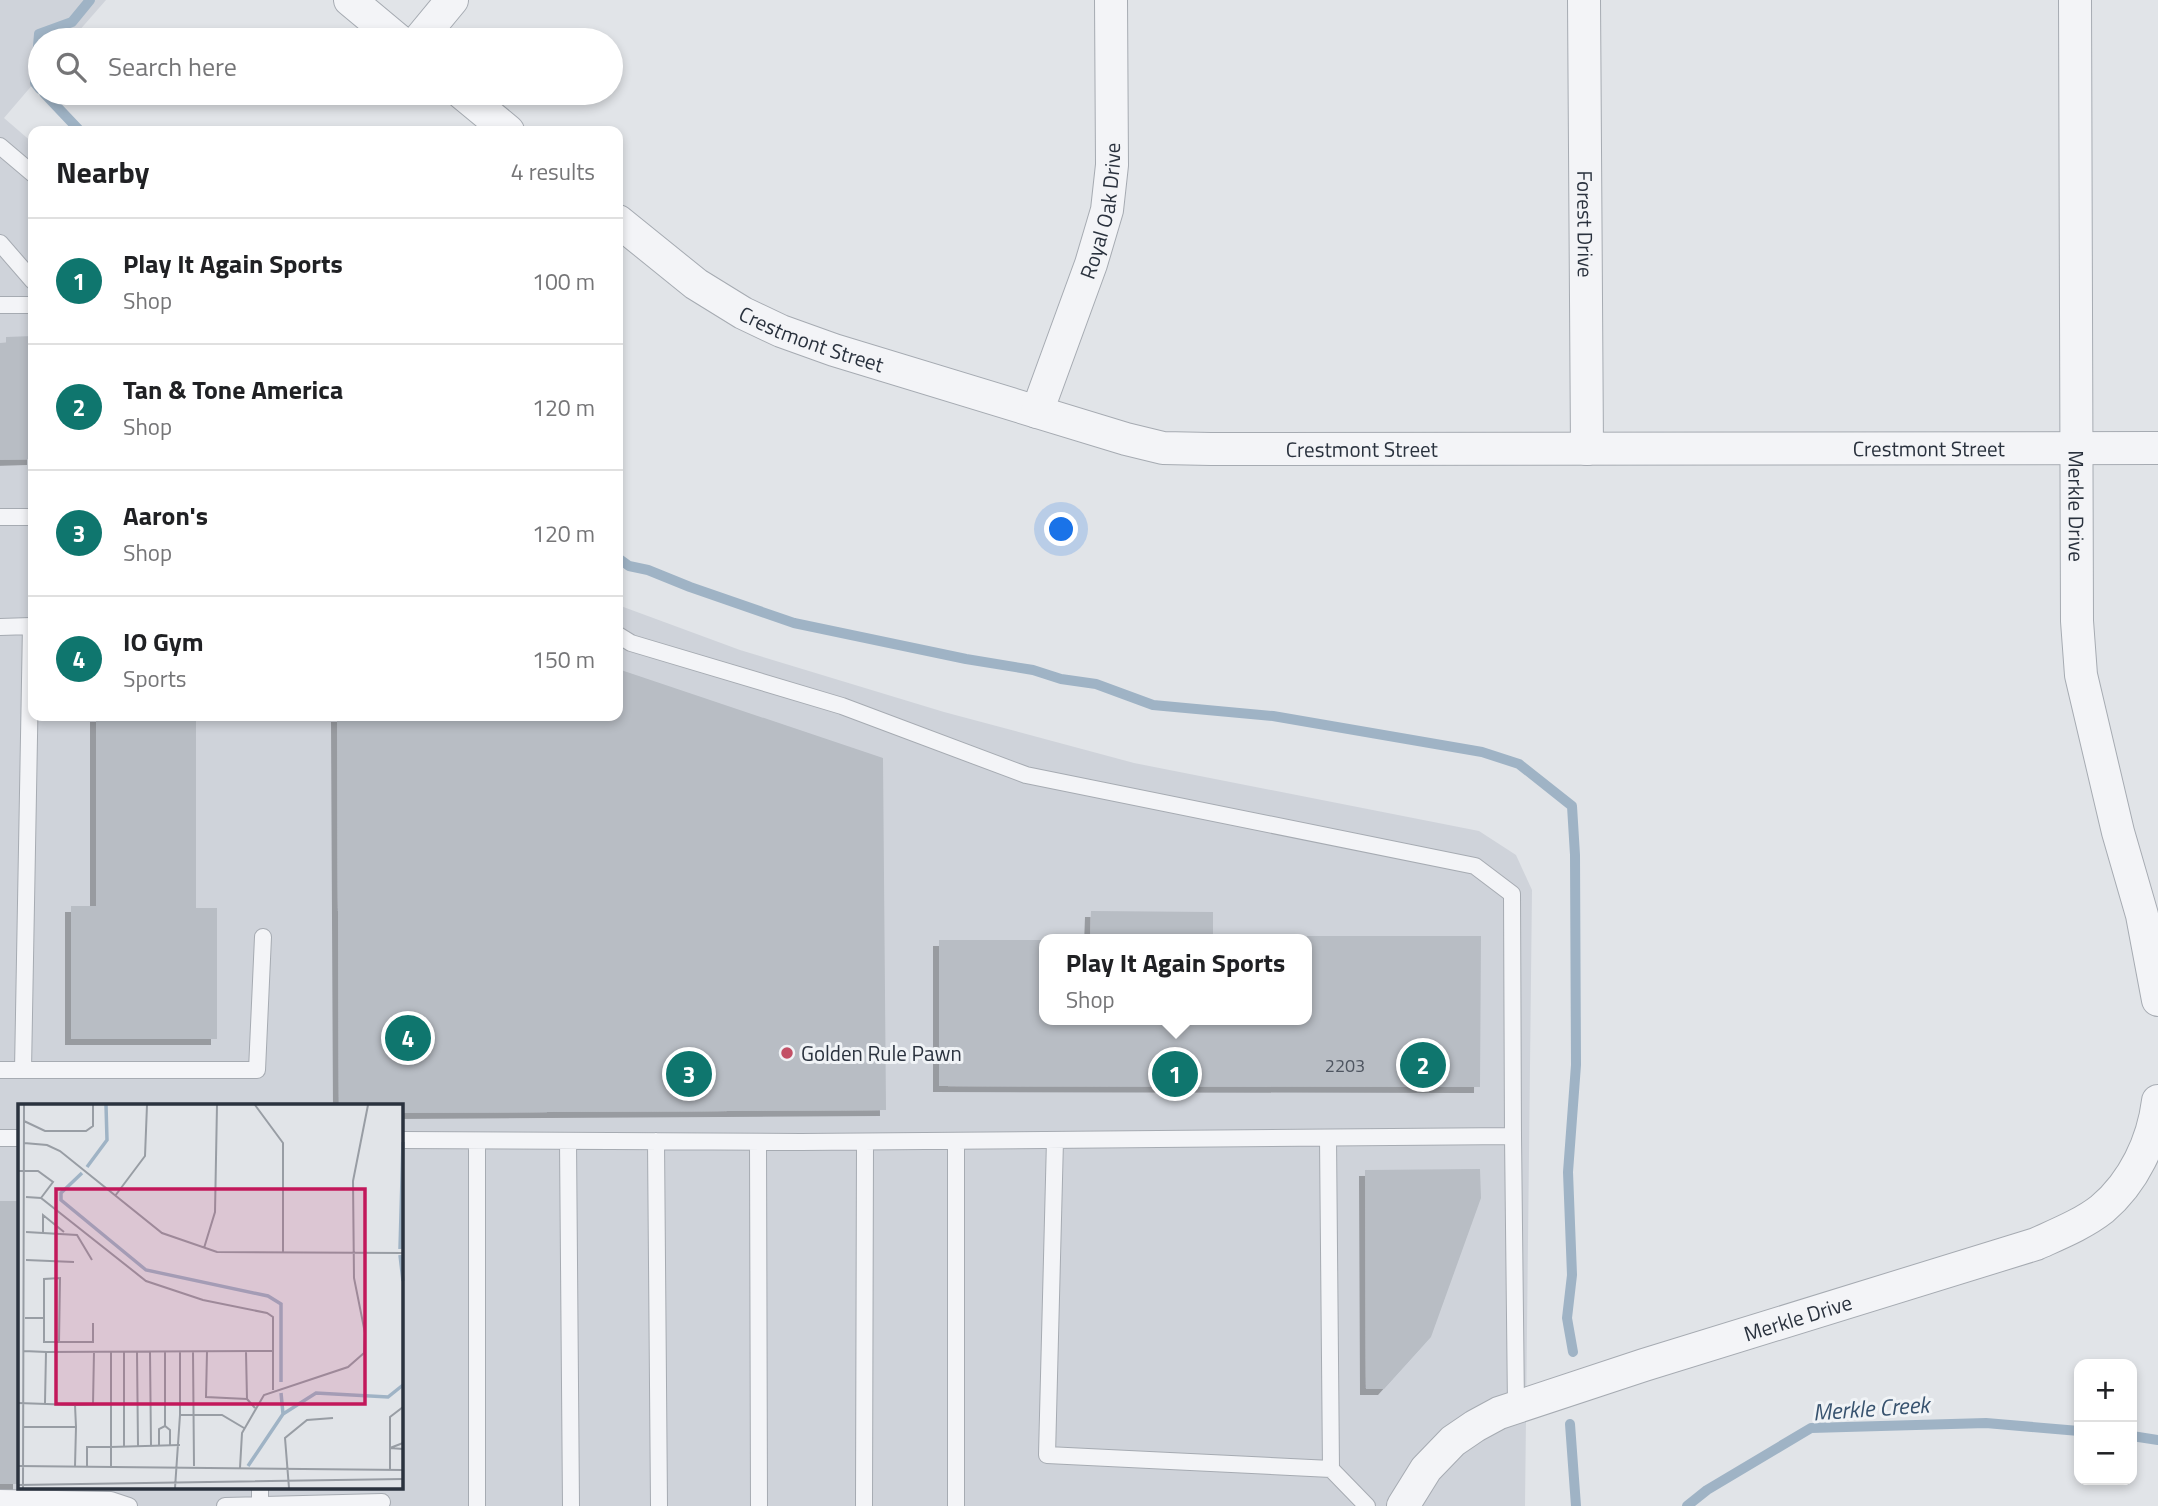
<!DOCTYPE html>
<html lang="en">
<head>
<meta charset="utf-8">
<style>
	body { margin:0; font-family:"Titillium Web",sans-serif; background:#f6f6f6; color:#202124 }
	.controls { position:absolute; right:21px; bottom:21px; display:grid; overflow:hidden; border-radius:14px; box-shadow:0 4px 10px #0003 }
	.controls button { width:63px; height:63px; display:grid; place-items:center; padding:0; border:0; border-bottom:2px solid #e0e0e0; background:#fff; color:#202124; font:35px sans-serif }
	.you { position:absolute; left:1062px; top:530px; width:24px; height:24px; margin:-18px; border:5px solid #fff; border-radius:50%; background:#1a73e8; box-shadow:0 0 0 10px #1a73e833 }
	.badge { display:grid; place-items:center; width:46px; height:46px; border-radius:50%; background:#0f766e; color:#fff; font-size:23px; font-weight:700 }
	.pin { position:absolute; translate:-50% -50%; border:4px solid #fff; box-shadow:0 2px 7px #0006 }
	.popup { position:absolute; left:1039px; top:934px; width:273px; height:91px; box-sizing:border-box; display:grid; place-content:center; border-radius:14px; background:#fff; filter:drop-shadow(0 2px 5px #0005); font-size:23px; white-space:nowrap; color:#757577 }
	.popup b { font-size:26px; color:#202124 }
	.popup::after { content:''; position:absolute; left:50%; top:100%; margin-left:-14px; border:14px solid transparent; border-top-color:#fff }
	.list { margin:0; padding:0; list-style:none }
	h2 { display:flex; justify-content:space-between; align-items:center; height:91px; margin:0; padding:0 28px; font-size:30px }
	h2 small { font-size:23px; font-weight:400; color:#757577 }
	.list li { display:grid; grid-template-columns:46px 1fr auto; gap:21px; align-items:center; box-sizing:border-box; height:126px; padding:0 28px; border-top:2px solid #e0e0e0 }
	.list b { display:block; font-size:26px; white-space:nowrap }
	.list p { margin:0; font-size:23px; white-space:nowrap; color:#757577 }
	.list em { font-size:23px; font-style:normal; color:#757577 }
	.icon { flex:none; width:38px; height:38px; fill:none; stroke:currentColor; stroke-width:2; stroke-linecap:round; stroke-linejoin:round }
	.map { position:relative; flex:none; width:2158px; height:1506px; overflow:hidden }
	.search { position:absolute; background:#fff; box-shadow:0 4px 10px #0003; left:28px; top:28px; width:595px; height:77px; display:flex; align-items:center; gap:18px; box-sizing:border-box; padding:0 24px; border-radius:38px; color:#757577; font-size:26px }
	.panel { position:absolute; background:#fff; box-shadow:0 4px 10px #0003; left:28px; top:126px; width:595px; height:595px; border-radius:14px }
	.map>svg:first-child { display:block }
</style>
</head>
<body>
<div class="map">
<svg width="2158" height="1506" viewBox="0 0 2158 1506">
	<defs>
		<filter id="shadow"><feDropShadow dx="-6" dy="6" stdDeviation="0" flood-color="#0004"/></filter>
	</defs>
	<rect width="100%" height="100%" fill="#e1e4e8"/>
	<path fill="#cfd3da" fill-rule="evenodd" d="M 0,0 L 106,0 L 71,40 L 40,40 L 40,76 L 4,118 L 33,143 L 33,716 L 618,716 L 618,605 L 740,650 L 944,712 L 1134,763 L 1479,831 L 1516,855 L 1532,890 L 1525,1506 L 0,1506 ZM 1044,939 L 1306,939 L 1306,1020 L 1044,1020 ZM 19,1105 L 401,1105 L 401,1487 L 19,1487 Z"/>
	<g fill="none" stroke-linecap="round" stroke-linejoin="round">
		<path stroke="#9fb3c5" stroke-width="10" d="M 40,89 L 35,83 L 39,34 L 72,22 L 90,0
			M 44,93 L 80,131
			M 618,558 L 629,566 L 648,570 L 690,587 L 794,623 L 966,659 L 1033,670 L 1061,679 L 1096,684 L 1153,705 L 1273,716 L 1482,752 L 1519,764 L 1572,806 L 1575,855 L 1576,1065 L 1568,1172 L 1572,1275 L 1567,1318 L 1573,1352
			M 1570,1424 L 1576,1506
			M 2132,1436 L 2158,1440
			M 1687,1506 L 1707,1490 L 1811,1428 L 1986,1423 L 2079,1431"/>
	</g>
	<path fill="#b8bdc4" filter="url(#shadow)" d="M 33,336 L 33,459 L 0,460 L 0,343 L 6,343 L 6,337 Z
		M 618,669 L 883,758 L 886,1110 L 401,1113 L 401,1105 L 339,1105 L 337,716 L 618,716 Z
		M 96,716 L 196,716 L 196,908 L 217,908 L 217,1039 L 71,1039 L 71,906 L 96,906 Z
		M 1091,911 L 1213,912 L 1213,936 L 1481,936 L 1480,1087 L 939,1086 L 939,940 L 1044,940 L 1044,1020 L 1306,1020 L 1306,939 L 1090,939 Z
		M 1480,1169 L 1481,1198 L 1431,1337 L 1384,1389 L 1366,1389 L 1365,1170 Z
		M 0,1201 L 19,1201 L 19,1484 L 0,1484 Z"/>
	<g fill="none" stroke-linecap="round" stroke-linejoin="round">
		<defs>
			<path id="service" d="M 0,146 L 33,174
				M 0,243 L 33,281
				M 0,305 L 33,305
				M 0,517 L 33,517
				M 0,627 L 31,626 L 23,1070 L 0,1070
				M 618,635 L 631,643 L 842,706 L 1026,775 L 1475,866 L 1512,894 L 1513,1136
				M 23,1070 L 257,1070 L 263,937
				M 0,1138 L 19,1138
				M 1328,1138 L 1331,1469 L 1367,1506
				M 401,1140 L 801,1142 L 1513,1136 L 1516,1407
				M 1055,1140 L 1047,1455 L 1331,1469
				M 477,1141 L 477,1506
				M 568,1141 L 571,1506
				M 656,1141 L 659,1506
				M 956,1141 L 956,1506
				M 758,1142 L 759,1506
				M 0,1498 L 111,1500 L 129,1506
				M 260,1505 L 260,1487
				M 225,1506 L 382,1502
				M 864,1506 L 865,1142"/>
			<g id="minor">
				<path d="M 350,0 L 398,40"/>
				<path id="s1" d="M 1584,0 L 1587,449"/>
				<path id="s2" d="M 2075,0 L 2077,621 L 2081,675 L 2118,832 L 2142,915 L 2158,1000"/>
				<path d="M 419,40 L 452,0"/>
				<path d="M 462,93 L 508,131"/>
				<path id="s3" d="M 618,221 L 696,284 L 743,313 L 781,331 L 834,350 L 1126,439 L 1163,448 L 1211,449 L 2158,448"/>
				<path id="s4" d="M 1037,412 L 1091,264 L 1107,210 L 1112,165 L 1111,0"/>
				<path id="s5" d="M 1403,1506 L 1426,1469 L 1453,1441 L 1475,1426 L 1499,1413 L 1644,1365 L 2036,1244 C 2058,1234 2083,1224 2102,1209 C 2134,1182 2153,1141 2158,1101"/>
			</g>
		</defs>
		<use href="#service" stroke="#a6abb2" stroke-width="18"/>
		<use href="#minor" stroke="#a6abb2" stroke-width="34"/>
		<use href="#service" stroke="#f3f4f7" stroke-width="16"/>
		<use href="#minor" stroke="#f3f4f7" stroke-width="32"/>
	</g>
	<circle fill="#c35066" stroke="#f0f3f6" stroke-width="2.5" cx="787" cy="1053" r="7"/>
	<g text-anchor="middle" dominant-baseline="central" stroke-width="6" stroke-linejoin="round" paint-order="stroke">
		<g font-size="18" fill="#4e5560">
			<text x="1345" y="1065">2203</text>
		</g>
		<g font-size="21" fill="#2a323e" stroke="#f0f3f6">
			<text stroke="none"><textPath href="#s4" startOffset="212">Royal Oak Drive</textPath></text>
			<text stroke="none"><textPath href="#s1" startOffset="224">Forest Drive</textPath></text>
			<text stroke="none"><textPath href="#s3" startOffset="229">Crestmont Street</textPath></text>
			<text stroke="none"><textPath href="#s3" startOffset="1363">Crestmont Street</textPath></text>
			<text stroke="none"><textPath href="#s3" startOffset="796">Crestmont Street</textPath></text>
			<text stroke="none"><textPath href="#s2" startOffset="506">Merkle Drive</textPath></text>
			<text stroke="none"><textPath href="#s5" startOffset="450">Merkle Drive</textPath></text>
		</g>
		<g font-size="21" fill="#2a323e" stroke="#f0f3f6" text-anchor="start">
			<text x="801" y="1053">Golden Rule Pawn</text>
		</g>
		<g font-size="23" font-style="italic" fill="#38536f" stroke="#f0f3f6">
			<text transform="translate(1871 1408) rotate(-4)">Merkle Creek</text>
		</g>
	</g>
	<g transform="translate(18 1104)">
		<rect width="385" height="385" fill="#e1e4e8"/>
		<path fill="none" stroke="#9fb3c5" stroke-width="3.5" d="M 69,63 L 89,36 L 88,1M 64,69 L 43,89 L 43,96 L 128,166 L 250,192 L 263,200 L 263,278M 382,145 L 385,38M 382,151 L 385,177M 263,289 L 265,310M 230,362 L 265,310 L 298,289 L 370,293 L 385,281"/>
		<path fill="none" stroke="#989da4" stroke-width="2" d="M 237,1 L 265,39 L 265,149M 6,17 L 27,27 L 68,27 L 75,22 L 75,1M 6,39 L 29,41 L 42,47 L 144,129 L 199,148 L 385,149M 0,67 L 20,67 L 35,78 L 23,94M 97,92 L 127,52 L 129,1M 8,93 L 23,94 L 128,177 L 185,196 L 249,209 L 255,213 L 255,247M 8,128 L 59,131 L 74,156M 25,128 L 25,111 L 46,128M 186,144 L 197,108 L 199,1M 8,156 L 56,158M 7,214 L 26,214 L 26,238 L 41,238 L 42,174 L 26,175 L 26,214M 41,238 L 75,238 L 75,219M 6,247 L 28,248 L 27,299M 28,248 L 255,247 L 255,286M 93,248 L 93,343 L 162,341M 106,248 L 106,342M 119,248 L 120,342M 132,248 L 133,342M 147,248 L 147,322M 175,248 L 176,362M 189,248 L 188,293 L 229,295M 228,248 L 229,295 L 237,304M 0,299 L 57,301 L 58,323M 75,300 L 76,248M 57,301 L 93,300M 162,311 L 162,248M 5,323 L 58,323 L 57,362M 385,339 L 372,344 L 385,345M 141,342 L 141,325 L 147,322 L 152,326 L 152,341M 0,362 L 385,366M 69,362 L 69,343 L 93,343 L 93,362M 222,364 L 224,329 L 246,291 L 330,263 L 346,249 L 347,229 L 336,174 L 335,77 L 350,1M 372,366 L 372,313 L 385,303M 0,381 L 385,375M 5,384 L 6,1M 157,384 L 162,311 L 204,311 L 226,324M 271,384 L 267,334 L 289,316 L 315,314"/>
		<path fill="#c2185b" fill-opacity="0.15" stroke="#c2185b" stroke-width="3.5" d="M 38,85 L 347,85 L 347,300 L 38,300 Z"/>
		<rect width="385" height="385" fill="none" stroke="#2a323e" stroke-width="3.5"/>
	</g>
</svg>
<div class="controls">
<button>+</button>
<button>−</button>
</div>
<div class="you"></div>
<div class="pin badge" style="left:1175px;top:1074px">1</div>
<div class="popup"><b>Play It Again Sports</b>Shop</div>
<div class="pin badge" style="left:1423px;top:1065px">2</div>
<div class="pin badge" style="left:689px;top:1074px">3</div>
<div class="pin badge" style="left:408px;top:1038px">4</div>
<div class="search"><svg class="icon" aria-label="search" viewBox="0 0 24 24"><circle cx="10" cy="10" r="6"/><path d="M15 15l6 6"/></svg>Search here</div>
<section class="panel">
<h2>Nearby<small>4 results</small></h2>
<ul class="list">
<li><span class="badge">1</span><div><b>Play It Again Sports</b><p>Shop</p></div><em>100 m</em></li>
<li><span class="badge">2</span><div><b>Tan &amp; Tone America</b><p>Shop</p></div><em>120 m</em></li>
<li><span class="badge">3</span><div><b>Aaron's</b><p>Shop</p></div><em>120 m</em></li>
<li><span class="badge">4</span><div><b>IO Gym</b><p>Sports</p></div><em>150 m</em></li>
</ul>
</section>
</div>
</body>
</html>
